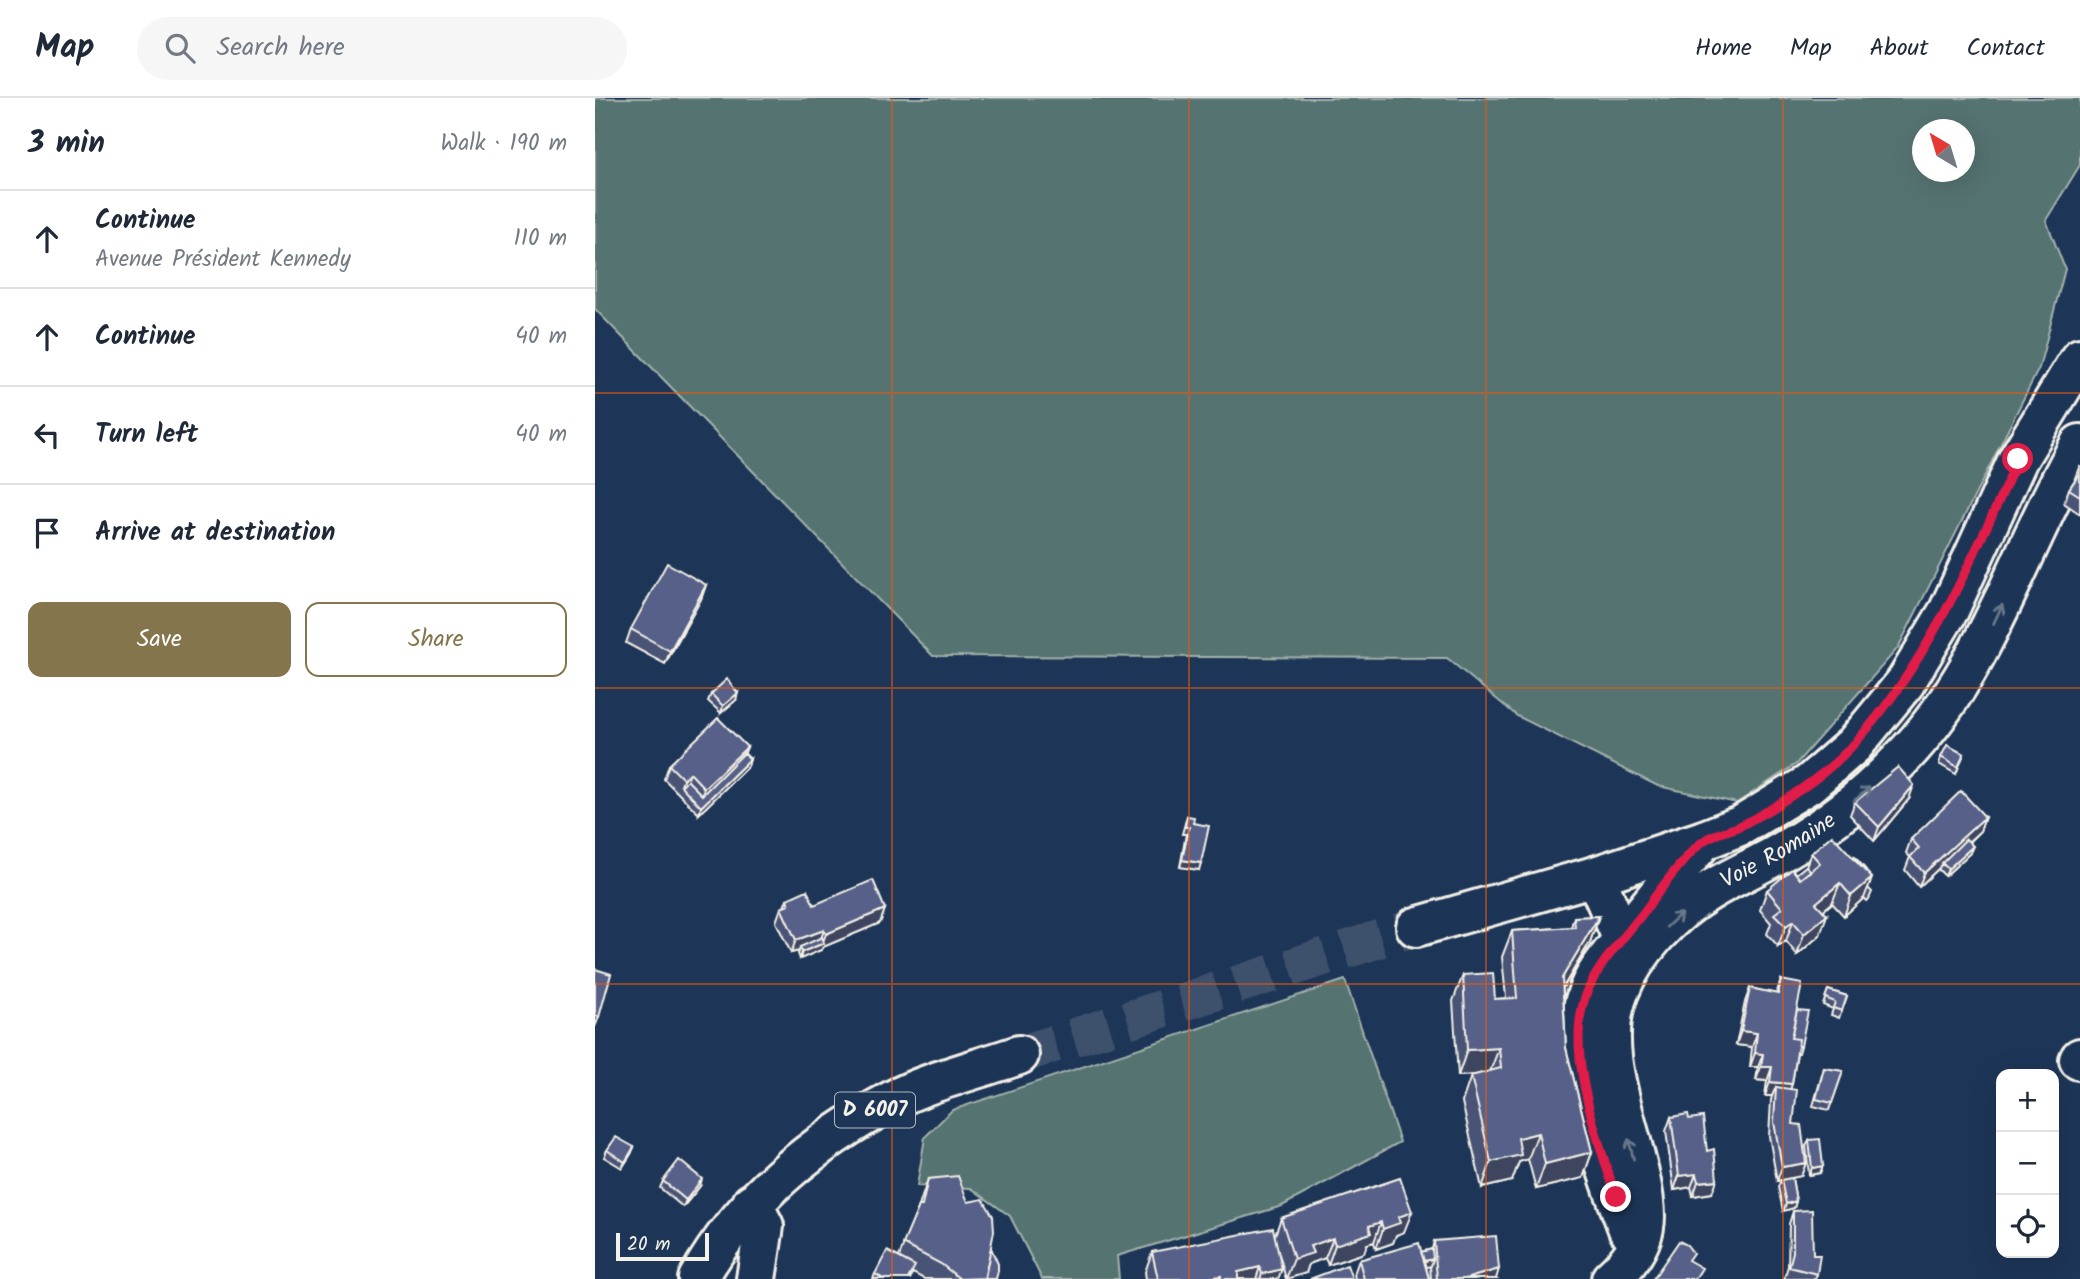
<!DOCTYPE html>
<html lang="en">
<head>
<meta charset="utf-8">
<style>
	body { margin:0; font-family:Kalam,sans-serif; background:#f6f6f7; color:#1f2937 }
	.controls { position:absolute; right:21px; bottom:21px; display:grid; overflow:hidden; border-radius:14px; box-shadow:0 7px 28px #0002 }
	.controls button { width:63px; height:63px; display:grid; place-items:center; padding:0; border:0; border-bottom:2px solid #e0e1e3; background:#fff; color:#1f2937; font:35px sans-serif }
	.compass { position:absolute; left:1317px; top:21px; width:63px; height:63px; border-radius:50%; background:#fff; box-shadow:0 7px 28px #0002; rotate:322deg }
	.scale { position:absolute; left:21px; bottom:18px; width:93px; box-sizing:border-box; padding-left:7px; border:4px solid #f4f1e8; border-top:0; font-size:19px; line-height:24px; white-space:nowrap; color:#f4f1e8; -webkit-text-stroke:5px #1d3557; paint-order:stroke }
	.stop { position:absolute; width:21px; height:21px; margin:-16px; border:5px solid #e11d48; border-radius:50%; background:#fff }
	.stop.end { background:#e11d48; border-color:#fff; box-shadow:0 2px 7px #0008 }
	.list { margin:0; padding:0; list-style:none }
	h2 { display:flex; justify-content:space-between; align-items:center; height:91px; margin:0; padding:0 28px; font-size:30px }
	h2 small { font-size:23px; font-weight:400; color:#747a83 }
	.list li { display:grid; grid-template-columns:46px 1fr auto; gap:21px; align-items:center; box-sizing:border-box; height:98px; padding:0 28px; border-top:2px solid #e0e1e3 }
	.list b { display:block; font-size:26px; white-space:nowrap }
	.list p { margin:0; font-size:23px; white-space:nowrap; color:#747a83 }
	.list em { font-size:23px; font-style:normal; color:#747a83 }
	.actions { display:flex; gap:14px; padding:21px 28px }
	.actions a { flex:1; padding:16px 0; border:2px solid #84754c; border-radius:14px; text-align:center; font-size:24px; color:#84754c }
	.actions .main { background:#84754c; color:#fff }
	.icon { flex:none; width:38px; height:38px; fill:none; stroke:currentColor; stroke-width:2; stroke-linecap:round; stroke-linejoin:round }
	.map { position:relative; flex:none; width:1485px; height:1181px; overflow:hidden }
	header { display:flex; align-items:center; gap:42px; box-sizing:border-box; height:98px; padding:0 35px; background:#fff; border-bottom:2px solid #e0e1e3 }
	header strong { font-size:33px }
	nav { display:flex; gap:38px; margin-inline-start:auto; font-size:24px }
	.search { width:490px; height:63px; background:#f6f6f7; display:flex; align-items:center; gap:18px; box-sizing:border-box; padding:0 24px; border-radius:38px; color:#747a83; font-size:26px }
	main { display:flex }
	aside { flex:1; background:#fff }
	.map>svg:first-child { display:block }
</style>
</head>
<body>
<header>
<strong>Map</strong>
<div class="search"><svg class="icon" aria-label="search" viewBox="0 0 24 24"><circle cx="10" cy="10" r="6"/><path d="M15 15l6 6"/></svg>Search here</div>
<nav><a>Home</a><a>Map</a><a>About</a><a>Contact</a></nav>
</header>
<main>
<aside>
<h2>3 min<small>Walk · 190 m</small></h2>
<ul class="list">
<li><svg class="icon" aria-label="ahead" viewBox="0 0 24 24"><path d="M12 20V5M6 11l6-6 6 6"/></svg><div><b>Continue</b><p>Avenue Président Kennedy</p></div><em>110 m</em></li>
<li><svg class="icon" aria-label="ahead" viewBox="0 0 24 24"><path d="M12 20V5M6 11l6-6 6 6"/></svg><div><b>Continue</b></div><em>40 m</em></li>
<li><svg class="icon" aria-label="left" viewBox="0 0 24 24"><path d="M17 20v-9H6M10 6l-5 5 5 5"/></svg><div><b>Turn left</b></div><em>40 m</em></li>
<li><svg class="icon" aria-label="arrive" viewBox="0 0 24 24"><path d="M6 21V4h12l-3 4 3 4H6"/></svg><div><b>Arrive at destination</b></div></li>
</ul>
<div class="actions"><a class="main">Save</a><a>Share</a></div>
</aside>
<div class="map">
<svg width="1485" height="1181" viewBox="0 0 1485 1181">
	<rect width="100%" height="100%" fill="#1d3557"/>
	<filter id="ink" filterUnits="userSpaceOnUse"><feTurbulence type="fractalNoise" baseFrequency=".0143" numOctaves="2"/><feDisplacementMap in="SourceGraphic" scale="14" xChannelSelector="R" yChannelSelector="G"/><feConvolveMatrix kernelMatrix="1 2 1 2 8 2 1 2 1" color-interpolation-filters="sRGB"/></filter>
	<g filter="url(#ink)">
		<path fill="#547371" stroke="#a4b2ac" stroke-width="2" fill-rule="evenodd" d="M 0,0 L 1485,0 L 1485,67 L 1451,122 L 1470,171 L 1444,270 L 1303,550 L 1201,666 L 1142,705 L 1063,688 L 922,618 L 852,560 L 338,558 L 0,211 ZM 1328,32 L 1370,32 L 1370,74 L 1328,74 Z
			M 750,882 L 805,1044 L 687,1108 L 522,1158 L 524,1181 L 447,1181 L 415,1118 L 376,1090 L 322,1088 L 330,1039 L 357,1012 Z"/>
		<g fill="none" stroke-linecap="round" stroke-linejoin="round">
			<path stroke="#3d516d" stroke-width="38" stroke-dasharray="38 19" stroke-linecap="butt" d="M 424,957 L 821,829"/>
			<defs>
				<g id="minor">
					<path d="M 1000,778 L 1028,842"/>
					<path d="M 1484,962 L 1485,960"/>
					<path d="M 1033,1131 C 1010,1069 969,964 991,899 C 997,878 1015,858 1028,841 C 1054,807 1081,774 1109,742"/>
					<path id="s1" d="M 1016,1181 C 1034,1165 1050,1143 1050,1118 C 1049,1051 996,962 1024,894 C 1040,854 1077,815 1114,793 C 1140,777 1168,766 1193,750 C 1233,727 1273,696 1305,662 C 1392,573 1424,451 1485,346"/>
				</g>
				<path id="major" d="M 821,829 L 1000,778 L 1109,742 L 1147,727 L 1214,686 L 1259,647 L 1310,585 L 1354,512 L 1423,361 L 1485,260
					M 157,1105 L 169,1128 L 161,1181
					M 103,1181 C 146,1103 219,1044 298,1002 C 331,984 387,970 424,957"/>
			</defs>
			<use href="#minor" stroke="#f4f1e8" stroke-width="44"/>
			<use href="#major" stroke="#f4f1e8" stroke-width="44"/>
			<use href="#minor" stroke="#1d3557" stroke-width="38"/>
			<use href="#major" stroke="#1d3557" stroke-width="38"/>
		</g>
		<path fill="#4a5375" stroke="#f4f1e8" stroke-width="2" d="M 1485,367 L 1485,416 L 1469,405 L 1474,391 L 1481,380 L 1480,380 Z
			M 111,487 L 106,501 L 70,566 L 31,545 L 36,531 Z
			M 116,596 L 141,602 L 126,615 L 113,603 Z
			M 152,649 L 149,655 L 155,661 L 153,668 L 104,716 L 69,681 L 74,667 Z
			M 1369,656 L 1361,676 L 1344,666 L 1346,659 Z
			M 1314,701 L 1279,743 L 1255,717 L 1260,704 Z
			M 592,718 L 598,725 L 604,772 L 585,769 L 591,736 L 587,736 Z
			M 1390,719 L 1385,733 L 1374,744 L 1375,755 L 1350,778 L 1344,772 L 1344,770 L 1324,789 L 1310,772 L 1315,759 L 1311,755 L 1316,741 Z
			M 1216,755 L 1270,773 L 1277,780 L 1273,790 L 1277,794 L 1274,801 L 1272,803 L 1269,800 L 1249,818 L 1237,805 L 1228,813 L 1225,837 L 1202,857 L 1191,843 L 1183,848 L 1172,836 L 1176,825 L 1165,812 L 1172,792 L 1201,776 L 1211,768 Z
			M 192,801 L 219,807 L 290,811 L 285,825 L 228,849 L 226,852 L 205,861 L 203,856 L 204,853 L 196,855 L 181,824 L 186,810 L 189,809 Z
			M 1004,818 L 995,844 L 968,890 L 971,950 L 997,1054 L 988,1080 L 941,1091 L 933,1061 L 924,1064 L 917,1083 L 887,1090 L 867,1004 L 876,978 L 882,977 L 863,978 L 858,903 L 868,877 L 900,901 L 911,900 L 907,859 L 917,833 L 976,829 L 979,819 Z
			M 0,871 L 4,919 L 0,929 Z
			M 1186,882 L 1202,911 L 1206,948 L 1204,955 L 1202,955 L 1197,986 L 1195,991 L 1198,1026 L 1211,1065 L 1206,1078 L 1197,1080 L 1201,1103 L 1199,1110 L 1188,1113 L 1183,1089 L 1186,1082 L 1192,1081 L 1182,1083 L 1174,1038 L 1176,1002 L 1177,998 L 1170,998 L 1172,983 L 1161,982 L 1163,969 L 1155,969 L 1157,949 L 1141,947 L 1150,904 L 1155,890 L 1181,896 Z
			M 1233,892 L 1252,898 L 1244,920 L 1236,917 L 1238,911 L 1228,907 Z
			M 1229,970 L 1248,973 L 1234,1012 L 1218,1008 Z
			M 1076,1019 L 1117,1095 L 1098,1098 L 1096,1089 L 1079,1092 L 1071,1033 Z
			M 1214,1042 L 1225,1075 L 1214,1077 L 1211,1048 Z
			M 39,1049 L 36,1056 L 27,1070 L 9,1059 L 12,1052 Z
			M 805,1080 L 809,1134 L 801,1137 L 798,1145 L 781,1151 L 779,1144 L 772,1146 L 769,1155 L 733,1167 L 730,1160 L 714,1166 L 711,1175 L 691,1181 L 684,1156 L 683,1181 L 551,1181 L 550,1174 L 557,1154 L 680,1137 L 686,1120 Z
			M 333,1081 L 373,1104 L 396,1150 L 401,1181 L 329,1181 L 318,1175 L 315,1181 L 278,1181 L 280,1176 L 304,1159 L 324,1108 Z
			M 68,1083 L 105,1088 L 88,1109 L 65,1090 Z
			M 1198,1113 L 1222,1176 L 1220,1181 L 1189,1181 L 1193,1168 L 1194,1126 Z
			M 839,1143 L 901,1181 L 836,1181 L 835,1168 L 831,1169 L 834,1181 L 760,1181 L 759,1176 L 764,1162 L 826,1154 L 837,1151 Z"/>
		<path fill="#3c445f" stroke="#f4f1e8" stroke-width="2" d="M 111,487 L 106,501 L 70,566 L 75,553 Z
			M 143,595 L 141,602 L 126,615 L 128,608 Z
			M 152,649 L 147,662 L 104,704 L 109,690 Z
			M 155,661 L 153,668 L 104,716 L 106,709 Z
			M 95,675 L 90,689 L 86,688 L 88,681 Z
			M 1319,687 L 1314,701 L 1279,743 L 1284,729 Z
			M 1390,719 L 1385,733 L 1348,767 L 1347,765 L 1344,770 L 1324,789 L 1329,775 Z
			M 1378,748 L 1375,755 L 1350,778 L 1353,771 Z
			M 587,762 L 606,765 L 604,772 L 585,769 Z
			M 1277,780 L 1269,800 L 1249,818 L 1256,798 Z
			M 1245,785 L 1237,805 L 1213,825 L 1221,805 Z
			M 290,811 L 285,825 L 228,849 L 226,852 L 205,861 L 207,854 L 227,846 L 231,836 Z
			M 1232,817 L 1225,837 L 1202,857 L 1209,836 Z
			M 1004,818 L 995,844 L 958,906 L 967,880 Z
			M 1198,823 L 1191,843 L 1183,848 L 1191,828 Z
			M 229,832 L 224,846 L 205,849 L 204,853 L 196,855 L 201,842 Z
			M 1146,933 L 1162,935 L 1157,949 L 1141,947 Z
			M 904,950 L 894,976 L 863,978 L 872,952 Z
			M 1160,955 L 1168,956 L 1163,969 L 1155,969 Z
			M 1166,969 L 1177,969 L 1172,983 L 1161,982 Z
			M 1175,984 L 1197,986 L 1192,1000 L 1181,989 L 1177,998 L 1170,998 Z
			M 943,1035 L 933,1061 L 924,1064 L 917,1083 L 887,1090 L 896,1064 L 923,1040 Z
			M 39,1049 L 36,1056 L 27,1070 L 30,1064 Z
			M 997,1054 L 988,1080 L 941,1091 L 950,1066 Z
			M 1211,1065 L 1206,1078 L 1182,1083 L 1187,1069 Z
			M 1228,1068 L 1225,1075 L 1214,1077 L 1217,1070 Z
			M 1101,1076 L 1096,1089 L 1079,1092 L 1084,1078 Z
			M 107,1081 L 105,1088 L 88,1109 L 91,1102 Z
			M 1122,1082 L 1117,1095 L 1098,1098 L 1103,1084 Z
			M 1201,1103 L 1199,1110 L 1188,1113 L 1191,1106 Z
			M 817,1114 L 809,1134 L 801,1137 L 798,1145 L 781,1151 L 788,1131 L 803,1119 Z
			M 786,1124 L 779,1144 L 772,1146 L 769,1155 L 733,1167 L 740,1147 L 774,1128 Z
			M 738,1140 L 730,1160 L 714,1166 L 711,1175 L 691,1181 L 699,1161 L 715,1148 Z
			M 838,1161 L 836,1168 L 823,1171 L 825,1164 Z
			M 665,1169 L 661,1181 L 640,1181 L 643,1174 Z
			M 687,1171 L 683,1181 L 665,1181 L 667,1176 Z
			M 904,1171 L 901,1181 L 870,1181 Z
			M 626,1178 L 624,1181 L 612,1181 L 613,1180 Z"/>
		<path fill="#566188" stroke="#f4f1e8" stroke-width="2" d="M 1485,375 L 1485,398 L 1474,391 Z
			M 72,465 L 111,487 L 75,553 L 36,531 Z
			M 132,581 L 143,595 L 128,608 L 116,596 Z
			M 123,620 L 152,649 L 109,690 L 95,675 L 88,681 L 74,667 Z
			M 1352,647 L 1369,656 L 1363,669 L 1346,659 Z
			M 149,655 L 155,661 L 106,709 L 86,688 L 92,682 L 107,697 Z
			M 1303,669 L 1319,687 L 1284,729 L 1260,704 Z
			M 1366,693 L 1390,719 L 1329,775 L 1315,759 L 1324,750 L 1316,741 Z
			M 592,718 L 599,719 L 598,725 L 614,728 L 606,765 L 587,762 L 594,729 L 590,729 Z
			M 1237,737 L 1277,780 L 1256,798 L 1245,785 L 1221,805 L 1232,817 L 1209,836 L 1198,823 L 1191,828 L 1179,816 L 1187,810 L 1172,792 L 1197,771 L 1205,781 L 1225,765 L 1216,755 Z
			M 1371,741 L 1378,748 L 1353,771 L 1347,765 Z
			M 1259,758 L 1271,772 L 1270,773 L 1258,760 Z
			M 1211,768 L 1216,773 L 1205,781 L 1201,776 Z
			M 278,782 L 290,811 L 231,836 L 229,832 L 201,842 L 186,810 L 194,807 L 192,801 L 212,792 L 219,807 Z
			M 1004,818 L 967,880 L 971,950 L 997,1054 L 950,1066 L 943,1035 L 923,1040 L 926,1057 L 896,1064 L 876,978 L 906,970 L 904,950 L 872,952 L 868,877 L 898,875 L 900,901 L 922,900 L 917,833 L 980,829 L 979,819 Z
			M 227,839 L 229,845 L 207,854 L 205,849 Z
			M 0,871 L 16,876 L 4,919 L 0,918 Z
			M 1186,882 L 1207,886 L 1196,940 L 1204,941 L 1197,986 L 1175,984 L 1177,969 L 1166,969 L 1168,956 L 1160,955 L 1162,935 L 1146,933 L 1155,890 L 1183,896 Z
			M 1233,892 L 1252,898 L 1247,913 L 1238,910 L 1240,904 L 1230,900 Z
			M 1202,912 L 1213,913 L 1206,948 L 1203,948 L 1204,941 L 1196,940 Z
			M 1229,970 L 1248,973 L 1237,1005 L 1221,1001 Z
			M 1181,989 L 1202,992 L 1198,1026 L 1206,1027 L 1211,1065 L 1187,1069 L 1179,1024 Z
			M 1093,1016 L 1094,1021 L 1108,1019 L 1112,1053 L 1119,1051 L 1122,1082 L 1103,1084 L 1101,1076 L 1084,1078 L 1076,1019 Z
			M 21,1039 L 39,1049 L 30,1064 L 12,1052 Z
			M 1225,1041 L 1228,1068 L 1217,1070 L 1214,1042 Z
			M 84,1062 L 107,1081 L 91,1102 L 68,1083 Z
			M 363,1078 L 373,1104 L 388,1101 L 398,1118 L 399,1133 L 390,1180 L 365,1181 L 346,1166 L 308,1146 L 324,1108 L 327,1108 L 333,1081 Z
			M 805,1080 L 817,1114 L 803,1119 L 805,1125 L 788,1131 L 786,1124 L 774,1128 L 776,1135 L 740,1147 L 738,1140 L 715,1148 L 718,1155 L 699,1161 L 686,1120 Z
			M 1197,1080 L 1201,1103 L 1191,1106 L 1186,1082 Z
			M 1217,1112 L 1218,1157 L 1225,1157 L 1222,1176 L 1194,1169 L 1198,1154 L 1198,1113 Z
			M 678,1130 L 687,1171 L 667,1176 L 665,1169 L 643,1174 L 643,1181 L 626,1181 L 626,1178 L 613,1180 L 613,1181 L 563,1181 L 557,1154 Z
			M 901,1138 L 904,1171 L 870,1181 L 842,1181 L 839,1143 Z
			M 1084,1143 L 1092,1147 L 1098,1155 L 1093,1162 L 1107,1170 L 1100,1181 L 1058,1181 Z
			M 824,1145 L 834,1181 L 769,1181 L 764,1162 Z
			M 396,1150 L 403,1166 L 403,1173 L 401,1181 L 389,1181 Z
			M 837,1151 L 838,1161 L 829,1163 L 826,1154 Z
			M 292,1153 L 320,1168 L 313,1181 L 289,1181 L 280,1176 Z
			M 752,1167 L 757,1181 L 715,1181 Z"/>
		<defs><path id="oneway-shaft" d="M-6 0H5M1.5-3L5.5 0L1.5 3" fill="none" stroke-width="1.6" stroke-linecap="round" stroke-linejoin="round" transform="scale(1.75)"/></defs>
		<g stroke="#68778a">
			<use href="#oneway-shaft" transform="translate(1403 516) rotate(-65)"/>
			<use href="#oneway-shaft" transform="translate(1267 696) rotate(-41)"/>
			<use href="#oneway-shaft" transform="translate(1079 822) rotate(-43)"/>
			<use href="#oneway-shaft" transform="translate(1036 1051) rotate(-104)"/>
		</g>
	</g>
	<g fill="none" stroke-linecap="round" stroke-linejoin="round" filter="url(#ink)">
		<path stroke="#e11d48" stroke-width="9" d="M 1021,1099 C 1004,1043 969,954 991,897 C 1002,867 1029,840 1048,815 C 1062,796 1092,754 1110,742 C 1121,734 1137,733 1149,726 C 1188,705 1230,678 1260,645 C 1335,562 1377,461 1423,361"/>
	</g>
	<path fill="none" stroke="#e8590c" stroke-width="2" stroke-opacity="0.55" d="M 297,0 L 297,1181M 594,0 L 594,1181M 891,0 L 891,1181M 1188,0 L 1188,1181M 0,295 L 1485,295M 0,590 L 1485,590M 0,886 L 1485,886"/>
	<g text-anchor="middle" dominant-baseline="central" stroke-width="5" stroke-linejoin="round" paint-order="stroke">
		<rect fill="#1d3557" stroke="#b4b9bc" stroke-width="2" x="240" y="994.5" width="80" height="35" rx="5"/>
		<g font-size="21" font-weight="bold" fill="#f4f1e8">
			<text x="280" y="1012">D 6007</text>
		</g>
		<g font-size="23" fill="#f4f1e8" stroke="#1d3557">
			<text stroke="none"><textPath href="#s1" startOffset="520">Voie Romaine</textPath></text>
		</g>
	</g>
</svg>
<div class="controls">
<button>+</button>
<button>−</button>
<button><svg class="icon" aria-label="locate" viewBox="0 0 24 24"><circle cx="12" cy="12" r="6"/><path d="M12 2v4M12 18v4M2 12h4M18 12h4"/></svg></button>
</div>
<svg class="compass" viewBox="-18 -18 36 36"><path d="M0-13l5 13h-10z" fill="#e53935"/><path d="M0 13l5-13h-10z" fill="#747a83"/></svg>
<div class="scale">20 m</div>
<div class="stop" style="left:1423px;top:361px"></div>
<div class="stop end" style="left:1021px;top:1099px"></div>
</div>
</main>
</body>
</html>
